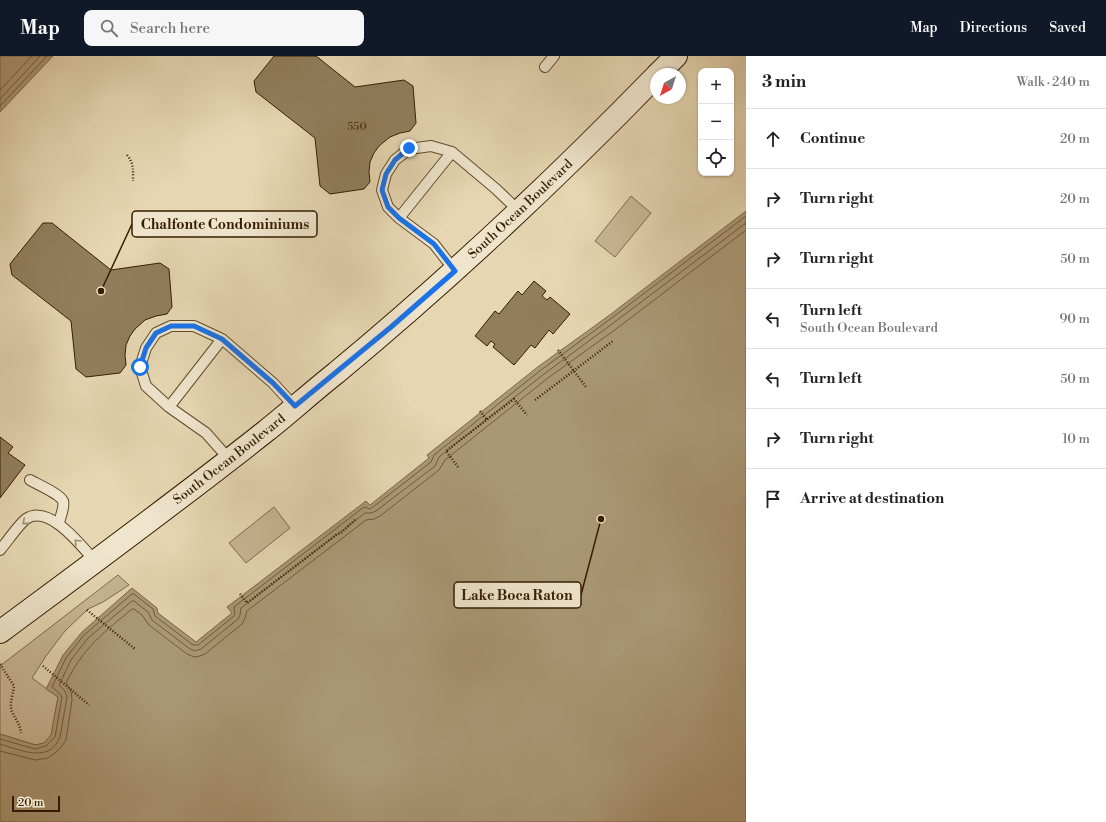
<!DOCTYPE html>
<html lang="en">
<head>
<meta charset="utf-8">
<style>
	body { margin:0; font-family:"Libre Bodoni",serif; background:#f6f6f6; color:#222 }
	.controls { position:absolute; right:12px; top:12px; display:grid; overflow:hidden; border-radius:8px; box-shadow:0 1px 3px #0004 }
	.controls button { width:36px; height:36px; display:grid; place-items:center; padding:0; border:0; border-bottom:1px solid #e0e0e0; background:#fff; color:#222; font:20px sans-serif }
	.compass { position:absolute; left:650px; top:12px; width:36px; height:36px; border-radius:50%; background:#fff; box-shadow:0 1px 3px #0004; rotate:219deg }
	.scale { position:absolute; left:12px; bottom:10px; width:48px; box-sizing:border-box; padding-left:4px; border:2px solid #361d00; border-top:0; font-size:11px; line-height:14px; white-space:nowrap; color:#361d00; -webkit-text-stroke:3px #efe5cd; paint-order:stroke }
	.stop { position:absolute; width:12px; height:12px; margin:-9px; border:3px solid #1a73e8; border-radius:50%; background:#fff }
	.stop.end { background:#1a73e8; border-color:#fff; box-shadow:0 1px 4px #0008 }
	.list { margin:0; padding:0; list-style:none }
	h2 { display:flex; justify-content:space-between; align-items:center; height:52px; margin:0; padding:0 16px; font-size:17px }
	h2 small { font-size:13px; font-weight:400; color:#767676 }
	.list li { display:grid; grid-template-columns:26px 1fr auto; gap:12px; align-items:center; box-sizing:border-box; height:60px; padding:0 16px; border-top:1px solid #e0e0e0 }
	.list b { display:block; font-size:15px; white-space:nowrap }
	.list p { margin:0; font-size:13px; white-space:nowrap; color:#767676 }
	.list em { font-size:13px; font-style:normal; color:#767676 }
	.icon { flex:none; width:22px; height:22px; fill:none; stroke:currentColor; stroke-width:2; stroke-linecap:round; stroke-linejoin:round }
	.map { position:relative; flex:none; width:746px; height:766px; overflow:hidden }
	header { display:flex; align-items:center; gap:24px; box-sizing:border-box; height:56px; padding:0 20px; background:#111827; color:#fff }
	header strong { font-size:19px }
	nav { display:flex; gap:22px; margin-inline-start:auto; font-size:14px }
	.search { width:280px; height:36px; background:#f6f6f6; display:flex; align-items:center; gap:10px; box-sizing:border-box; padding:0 14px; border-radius:8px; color:#767676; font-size:15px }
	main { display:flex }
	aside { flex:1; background:#fff }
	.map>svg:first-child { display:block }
</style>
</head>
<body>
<header>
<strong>Map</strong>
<div class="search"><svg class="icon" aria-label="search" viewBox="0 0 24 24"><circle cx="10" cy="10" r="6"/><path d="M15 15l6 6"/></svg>Search here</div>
<nav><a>Map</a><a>Directions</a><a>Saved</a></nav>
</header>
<main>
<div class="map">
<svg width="746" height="766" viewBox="0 0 746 766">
	<rect width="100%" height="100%" fill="#e6d7b2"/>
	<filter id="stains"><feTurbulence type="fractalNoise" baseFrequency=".005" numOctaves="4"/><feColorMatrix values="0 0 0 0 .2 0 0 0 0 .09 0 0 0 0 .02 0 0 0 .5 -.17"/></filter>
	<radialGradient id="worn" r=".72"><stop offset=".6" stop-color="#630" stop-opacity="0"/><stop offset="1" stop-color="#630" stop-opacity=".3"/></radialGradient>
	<path fill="#c8b794" stroke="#7f6a4a" d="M 631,140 L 651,157 L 615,201 L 595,185 Z
		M 274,451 L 290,472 L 246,507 L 229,487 Z
		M 118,519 L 129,529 L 103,546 L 88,553 L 65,575 L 46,600 L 32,622 L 58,641 L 51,680 L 44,687 L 36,689 L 0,678 L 0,610 Z"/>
	<path fill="#aa9875" stroke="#7c6746" d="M 0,0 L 53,0 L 0,56 Z
		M 746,155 L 746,766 L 0,766 L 0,678 L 35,689 L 44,687 L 51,679 L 58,641 L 46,633 L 63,599 L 82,576 L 132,532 L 157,552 L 158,557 L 196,586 L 232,557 L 227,551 L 366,445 L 370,449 L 429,402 L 427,399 L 539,310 L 607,261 Z"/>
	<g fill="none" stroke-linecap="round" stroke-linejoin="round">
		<path stroke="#705a3a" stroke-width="1" d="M 0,34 L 32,0
			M 0,43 L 40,0
			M 0,50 L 47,0
			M 0,683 L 35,693 L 46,690 L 55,681 L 62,641 L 60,638 L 52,631 L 66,602 L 84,579 L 132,538 L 134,538 L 153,553 L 155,560 L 193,589 L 198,589 L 234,560 L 235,557 L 234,553 L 234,551 L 364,451 L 370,453 L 373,451 L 431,406 L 434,399 L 541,314 L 609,264 L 746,160
			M 0,688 C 20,694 50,708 60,681 L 67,641 L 65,635 L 59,629 L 71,604 L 88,582 L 132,545 L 134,545 L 148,556 L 152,564 L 190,593 L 195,595 L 201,593 L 238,563 L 240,559 L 241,552 L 365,457 L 371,457 L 376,455 L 435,410 L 439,401 L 544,318 L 612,268 L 746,167
			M 0,695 L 35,704 L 48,702 L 55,697 L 62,690 L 66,684 L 72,644 L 71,635 L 66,627 C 83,592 103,577 132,553 L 134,553 L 142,559 L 149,569 L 187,598 L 194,601 L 200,600 L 205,598 L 242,568 L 245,562 L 247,555 L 366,464 L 374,463 L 380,460 L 439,414 L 445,404 L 548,322 L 616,273 L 746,174"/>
	</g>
	<path fill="#927e5d" stroke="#361d00" d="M 274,0 L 316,0 L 355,31 L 404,24 L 413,30 L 416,67 L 410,75 L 400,77 L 390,81 L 379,90 L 374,97 L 370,106 L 369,116 L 370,126 L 364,133 L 330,138 L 320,130 L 315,82 L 256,36 L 254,25 Z
		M 43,167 L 52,167 L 111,214 L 160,207 L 169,213 L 172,251 L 167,258 L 156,260 L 145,264 L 135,273 L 130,280 L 126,289 L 125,299 L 126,309 L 120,317 L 86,321 L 76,313 L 71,265 L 12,219 L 10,208 Z
		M 534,225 L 546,235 L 542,240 L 547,244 L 550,241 L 570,258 L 553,278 L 549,274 L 535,292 L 531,289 L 514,309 L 493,291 L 495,288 L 491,285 L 487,290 L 475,280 L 495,255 L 499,258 L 518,235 L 522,239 Z
		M 0,381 L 13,391 L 8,397 L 25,409 L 0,442 Z"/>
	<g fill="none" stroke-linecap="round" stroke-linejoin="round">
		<defs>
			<path id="service" d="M 545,11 L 554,0
				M 399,162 L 388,151 L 382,134 L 386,118 L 395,104 L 409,93 L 431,90 L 452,96
				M 455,215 L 434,188 L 399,162 L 452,96 L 496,133 L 519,155
				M 169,351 L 146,330 L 140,311 L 146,292 L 156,277 L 171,270 L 194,270 L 222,283
				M 229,403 L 206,377 L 169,351 L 222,283 L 273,327 L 295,351
				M 30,424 C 37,428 60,438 63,445 C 65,451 60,461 59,467
				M 0,494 C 7,486 19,468 26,463 C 49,447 82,491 95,505"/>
			<g id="secondary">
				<path d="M 658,18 L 676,0"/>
				<path id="s1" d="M 0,576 C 89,510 179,444 266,375 C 290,356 312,336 336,317 C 448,224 554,125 656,20"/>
			</g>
		</defs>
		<use href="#service" stroke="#624c2c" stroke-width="12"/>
		<use href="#secondary" stroke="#361d00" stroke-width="24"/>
		<path stroke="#361d00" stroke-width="2.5" stroke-dasharray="1 2" stroke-linecap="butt" d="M 127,99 C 134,107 133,115 133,125
			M 558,294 L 586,331
			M 535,344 L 613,285
			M 480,355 L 487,364
			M 458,411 L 446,395 L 514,343 L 527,359
			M 240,538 L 247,547 L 336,479 L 341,477 L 356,463
			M 87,554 L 135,593
			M 0,608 L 14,630 C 13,638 9,648 12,656 C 16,664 20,668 21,677
			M 43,610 L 89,649"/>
		<use href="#service" stroke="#efe5cd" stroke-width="10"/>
		<use href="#secondary" stroke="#efe5cd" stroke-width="22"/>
	</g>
	<defs><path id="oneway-chevron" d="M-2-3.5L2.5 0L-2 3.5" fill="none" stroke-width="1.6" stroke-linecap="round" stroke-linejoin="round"/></defs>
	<g stroke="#9c8b71">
		<use href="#oneway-chevron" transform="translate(25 466) rotate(139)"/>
		<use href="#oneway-chevron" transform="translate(77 486) rotate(-134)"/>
	</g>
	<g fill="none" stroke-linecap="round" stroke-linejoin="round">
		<path stroke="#1a73e8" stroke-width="5" d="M 140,311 L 146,292 L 156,277 L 171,270 L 194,270 L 222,283 L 273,327 L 295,350 L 391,271 L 455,215 L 434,188 L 399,162 L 388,151 L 382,134 L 386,118 L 395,104 L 409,92"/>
	</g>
	<g text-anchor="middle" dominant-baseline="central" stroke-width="3" stroke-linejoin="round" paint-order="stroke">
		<g font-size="11" fill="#4d3517">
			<text x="357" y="71">550</text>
		</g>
		<g font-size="13" fill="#361d00" stroke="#efe5cd">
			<text stroke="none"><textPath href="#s1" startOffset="671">South Ocean Boulevard</textPath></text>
			<text stroke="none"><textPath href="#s1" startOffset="287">South Ocean Boulevard</textPath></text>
		</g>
	</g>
	<path fill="none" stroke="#361d00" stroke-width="1.5" d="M101 235L132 168M601 463L581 539"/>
	<g fill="#361d00" stroke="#efe5cd" stroke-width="1.5">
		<circle cx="101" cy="235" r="4"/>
		<circle cx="601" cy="463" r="4"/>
	</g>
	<g fill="#efe5cd" stroke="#361d00" stroke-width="1.5">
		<rect x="132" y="155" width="185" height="26" rx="4"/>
		<rect x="454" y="526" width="127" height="26" rx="4"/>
	</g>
	<g font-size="14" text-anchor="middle" font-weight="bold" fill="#361d00">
		<text x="225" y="173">Chalfonte Condominiums</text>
		<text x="517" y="544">Lake Boca Raton</text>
	</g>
	<rect width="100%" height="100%" filter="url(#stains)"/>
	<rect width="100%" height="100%" fill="url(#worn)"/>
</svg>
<div class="controls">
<button>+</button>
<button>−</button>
<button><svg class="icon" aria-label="locate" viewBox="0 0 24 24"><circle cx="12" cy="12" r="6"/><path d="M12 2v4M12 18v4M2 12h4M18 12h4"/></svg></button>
</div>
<svg class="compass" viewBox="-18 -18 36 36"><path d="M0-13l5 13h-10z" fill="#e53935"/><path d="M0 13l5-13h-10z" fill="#767676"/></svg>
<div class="scale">20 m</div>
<div class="stop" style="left:140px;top:311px"></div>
<div class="stop end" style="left:409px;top:92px"></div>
</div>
<aside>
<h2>3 min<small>Walk · 240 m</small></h2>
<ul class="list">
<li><svg class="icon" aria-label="ahead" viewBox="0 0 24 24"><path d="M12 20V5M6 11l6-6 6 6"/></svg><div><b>Continue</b></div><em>20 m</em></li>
<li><svg class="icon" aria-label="right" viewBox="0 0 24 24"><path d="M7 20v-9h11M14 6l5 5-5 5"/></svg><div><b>Turn right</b></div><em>20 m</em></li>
<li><svg class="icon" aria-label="right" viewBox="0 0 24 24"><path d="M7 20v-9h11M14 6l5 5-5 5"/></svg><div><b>Turn right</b></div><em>50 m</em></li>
<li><svg class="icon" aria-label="left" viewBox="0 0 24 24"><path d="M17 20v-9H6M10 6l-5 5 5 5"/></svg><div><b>Turn left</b><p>South Ocean Boulevard</p></div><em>90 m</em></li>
<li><svg class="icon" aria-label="left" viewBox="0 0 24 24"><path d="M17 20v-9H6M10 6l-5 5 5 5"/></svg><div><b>Turn left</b></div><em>50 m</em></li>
<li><svg class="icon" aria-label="right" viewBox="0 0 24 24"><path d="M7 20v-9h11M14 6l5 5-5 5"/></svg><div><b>Turn right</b></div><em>10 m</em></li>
<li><svg class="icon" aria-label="arrive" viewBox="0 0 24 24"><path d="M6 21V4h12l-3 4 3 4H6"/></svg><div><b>Arrive at destination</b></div></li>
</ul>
</aside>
</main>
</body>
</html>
